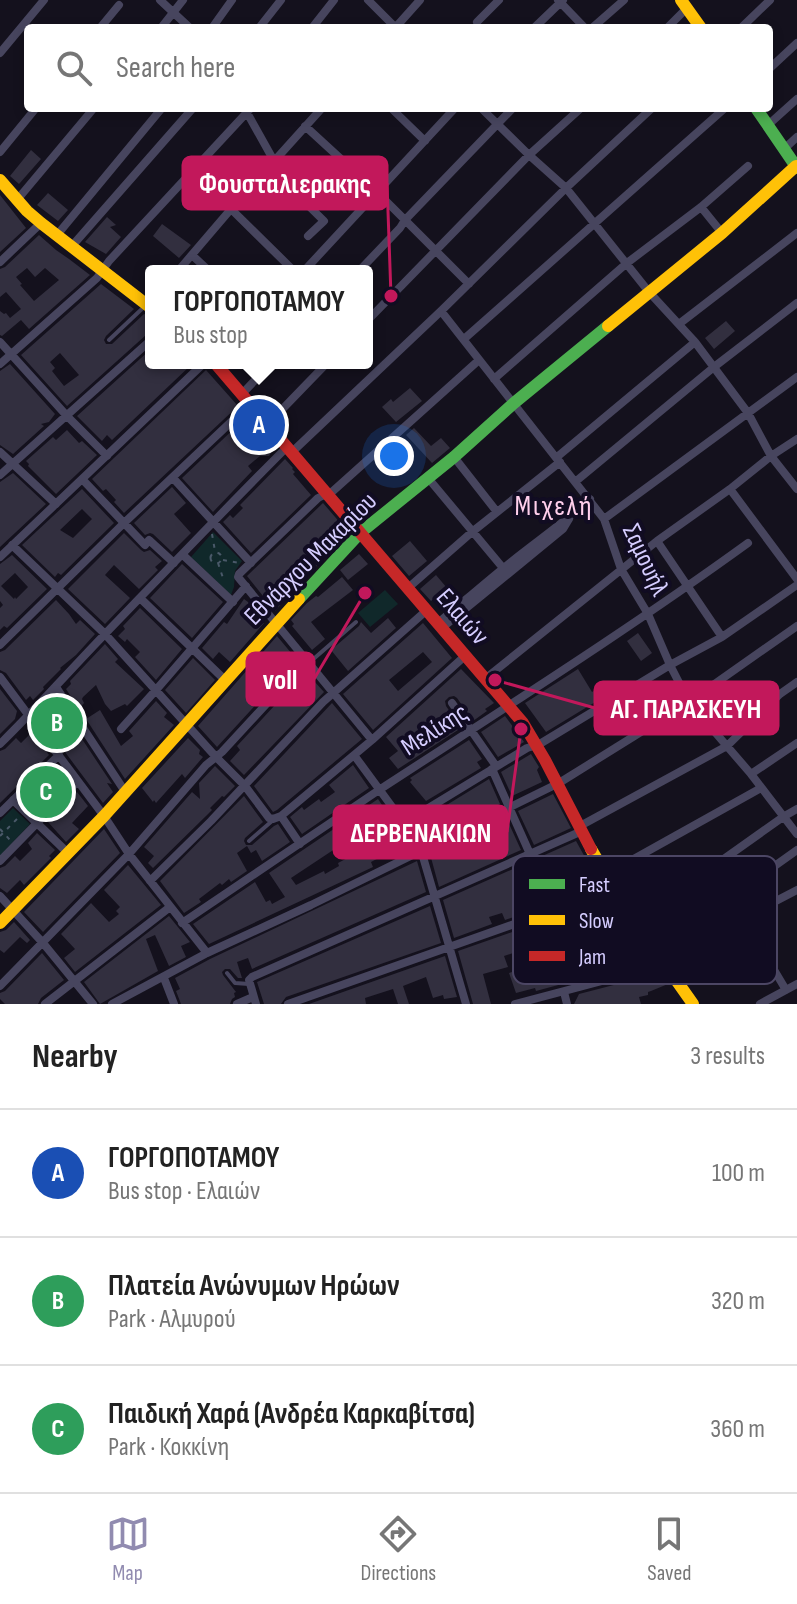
<!DOCTYPE html>
<html lang="en">
<head>
<meta charset="utf-8">
<style>
	body { margin:0; font-family:"Sofia Sans Condensed",sans-serif; background:#f6f6f6; color:#222 }
	.you { position:absolute; left:394px; top:456px; width:28px; height:28px; margin:-20px; border:6px solid #fff; border-radius:50%; background:#1a73e8; box-shadow:0 0 0 12px #1a73e833 }
	.badge { display:grid; place-items:center; width:52px; height:52px; border-radius:50%; background:#918bb0; color:#fff; font-size:26px; font-weight:700 }
	.pin { position:absolute; translate:-50% -50%; border:4px solid #fff; box-shadow:0 2px 8px #0006 }
	.popup { position:absolute; left:145px; top:265px; width:228px; height:104px; box-sizing:border-box; display:grid; place-content:center; border-radius:8px; background:#fff; filter:drop-shadow(0 2px 6px #0005); font-size:26px; white-space:nowrap; color:#767676 }
	.popup b { font-size:30px; color:#222 }
	.popup::after { content:''; position:absolute; left:50%; top:100%; margin-left:-16px; border:16px solid transparent; border-top-color:#fff }
	.list { margin:0; padding:0; list-style:none }
	h2 { display:flex; justify-content:space-between; align-items:center; height:104px; margin:0; padding:0 32px; font-size:34px }
	h2 small { font-size:26px; font-weight:400; color:#767676 }
	.list li { display:grid; grid-template-columns:52px 1fr auto; gap:24px; align-items:center; box-sizing:border-box; height:128px; padding:0 32px; border-top:2px solid #e0e0e0 }
	.list b { display:block; font-size:30px; white-space:nowrap }
	.list p { margin:0; font-size:26px; white-space:nowrap; color:#767676 }
	.list em { font-size:26px; font-style:normal; color:#767676 }
	.icon { flex:none; width:44px; height:44px; fill:none; stroke:currentColor; stroke-width:2; stroke-linecap:round; stroke-linejoin:round }
	.map { position:relative; flex:none; width:797px; height:1004px; overflow:hidden }
	.search { position:absolute; background:#fff; box-shadow:0 4px 12px #0003; left:24px; right:24px; top:24px; height:88px; display:flex; align-items:center; gap:20px; box-sizing:border-box; padding:0 28px; border-radius:8px; color:#767676; font-size:30px }
	.sheet { height:488px; background:#fff }
	nav { display:flex; justify-content:space-around; align-items:center; box-sizing:border-box; height:112px; border-top:2px solid #e0e0e0; background:#fff; font-size:22px; color:#767676 }
	nav a { display:grid; justify-items:center; gap:4px }
	nav .on { color:#918bb0 }
	.map>svg:first-child { display:block }
</style>
</head>
<body>
<div class="map">
<svg width="797" height="1004" viewBox="0 0 797 1004">
	<rect width="100%" height="100%" fill="#14111d"/>
	<path fill="#10282a" d="M 213,532 L 242,561 L 235,571 L 234,587 L 231,595 L 191,557 Z
		M 385,590 L 398,604 L 370,627 L 358,613 Z
		M 57,695 L 79,730 L 57,746 L 35,716 Z
		M 58,765 L 71,783 L 38,817 L 20,801 Z
		M 13,808 L 30,824 L 0,856 L 0,821 Z"/>
	<path fill="#322f3f" fill-rule="evenodd" d="M 31,150 L 41,159 L 19,184 L 10,176 Z
		M 48,193 L 68,210 L 58,221 L 37,205 Z
		M 0,195 L 26,228 L 0,252 Z
		M 107,217 L 116,225 L 110,227 L 121,237 L 106,254 L 85,242 Z
		M 162,224 L 191,245 L 179,258 L 153,236 Z
		M 39,235 L 56,250 L 69,259 L 90,275 L 29,329 L 21,320 L 2,336 L 0,335 L 0,311 L 4,314 L 6,313 L 10,318 L 21,309 L 6,292 L 0,297 L 0,269 L 5,267 ZM 27,268 L 35,277 L 45,268 L 59,280 L 34,301 L 20,285 L 22,284 L 16,277 Z
		M 101,284 L 134,309 L 106,336 L 104,340 L 106,344 L 112,344 L 144,314 L 151,317 L 151,333 L 146,335 L 67,406 L 21,355 ZM 60,353 L 79,375 L 64,386 L 52,371 L 55,368 L 50,362 Z
		M 726,321 L 735,331 L 714,349 L 705,338 Z
		M 151,349 L 151,363 L 189,363 L 191,365 L 112,440 L 107,435 L 102,441 L 77,416 Z
		M 10,364 L 55,414 L 49,422 L 41,424 L 44,426 L 13,454 L 0,445 L 0,371 Z
		M 206,370 L 238,406 L 124,513 L 114,502 L 116,500 L 106,489 L 103,491 L 92,479 Z
		M 410,388 L 422,401 L 396,422 L 382,407 L 391,399 L 393,402 Z
		M 239,424 L 257,438 L 259,436 L 261,440 L 266,440 L 267,445 L 271,448 L 271,453 L 269,456 L 260,456 L 248,466 L 252,471 L 213,512 L 182,478 Z
		M 414,428 L 431,446 L 441,438 L 450,448 L 432,463 L 406,435 Z
		M 67,430 L 79,443 L 82,441 L 97,455 L 56,494 L 28,466 L 29,464 L 26,461 L 53,437 L 56,440 Z
		M 285,459 L 293,468 L 292,469 L 295,472 L 293,474 L 311,495 L 251,553 L 223,522 L 230,515 L 233,518 L 243,508 L 240,505 Z
		M 13,473 L 46,504 L 0,547 L 0,482 Z
		M 172,487 L 186,503 L 174,514 L 191,533 L 172,552 L 153,534 L 150,533 L 145,535 L 134,523 Z
		M 82,489 L 114,523 L 61,575 L 58,573 L 55,577 L 22,545 ZM 82,509 L 92,519 L 73,538 L 60,530 Z
		M 323,503 L 348,532 L 275,611 L 247,576 Z
		M 124,533 L 141,550 L 144,552 L 150,550 L 162,561 L 155,567 L 158,570 L 139,589 L 114,565 L 105,575 L 130,598 L 105,624 L 68,589 Z
		M 410,541 L 427,561 L 409,576 L 392,556 Z
		M 359,554 L 368,564 L 348,580 L 340,570 Z
		M 12,555 L 47,589 L 7,628 L 4,626 L 0,630 L 0,608 L 3,605 L 0,601 L 0,564 ZM 15,573 L 28,587 L 16,599 L 15,597 L 14,599 L 1,586 Z
		M 182,564 L 223,602 L 192,638 L 150,598 Z
		M 436,575 L 447,588 L 431,601 L 420,589 Z
		M 342,577 L 353,590 L 311,622 L 325,639 L 312,650 L 292,626 L 294,624 L 291,620 L 307,603 L 316,596 L 318,597 Z
		M 244,599 L 252,605 L 264,619 L 262,622 L 264,623 L 230,662 L 219,652 L 213,659 L 202,648 L 224,622 L 227,624 Z
		M 56,600 L 69,614 L 76,624 L 80,620 L 95,634 L 76,655 L 60,668 L 61,669 L 43,687 L 44,689 L 33,700 L 30,696 L 26,700 L 6,673 L 0,670 L 0,652 L 5,650 Z
		M 140,608 L 182,649 L 156,680 L 135,657 L 140,652 L 127,639 L 125,642 L 118,636 L 125,629 L 123,626 Z
		M 388,618 L 396,628 L 348,671 L 331,650 L 359,626 L 361,622 L 371,633 Z
		M 423,623 L 452,658 L 373,730 L 343,694 ZM 423,652 L 432,662 L 398,691 L 389,680 Z
		M 638,633 L 652,653 L 641,661 L 627,641 Z
		M 277,636 L 297,660 L 217,747 L 198,726 Z
		M 105,644 L 118,659 L 115,662 L 144,689 L 127,706 L 125,704 L 111,711 L 105,704 L 96,685 L 83,697 L 82,699 L 84,703 L 79,709 L 66,689 L 71,684 L 70,681 Z
		M 193,658 L 215,680 L 186,713 L 165,690 Z
		M 461,669 L 494,703 L 485,709 L 487,711 L 473,721 L 457,698 L 454,696 L 449,697 L 445,701 L 446,706 L 461,728 L 398,769 L 389,758 L 398,751 L 386,737 Z
		M 578,669 L 592,692 L 609,681 L 615,690 L 546,732 L 525,703 Z
		M 299,679 L 307,688 L 314,681 L 324,692 L 244,775 L 230,761 L 240,750 L 237,746 Z
		M 0,689 L 17,711 L 15,719 L 0,734 Z
		M 156,701 L 167,713 L 164,717 L 174,725 L 125,779 L 86,719 L 100,710 L 121,746 L 133,736 L 129,731 Z
		M 332,703 L 362,739 L 277,810 L 273,812 L 254,786 Z
		M 505,716 L 524,742 L 498,757 L 481,732 Z
		M 32,732 L 49,755 L 0,803 L 0,751 L 5,749 L 16,738 L 21,743 Z
		M 188,738 L 200,750 L 199,754 L 203,757 L 185,778 L 182,774 L 156,803 L 154,800 L 153,802 L 142,788 Z
		M 82,739 L 112,784 L 107,783 L 113,792 L 103,803 L 65,752 Z
		M 469,740 L 482,759 L 477,762 L 481,768 L 426,801 L 410,782 L 412,780 L 410,778 Z
		M 531,754 L 539,767 L 537,770 L 542,782 L 512,796 L 501,772 Z
		M 353,765 L 369,788 L 302,834 L 290,817 L 302,807 L 304,810 L 319,799 L 321,802 L 335,792 L 329,785 Z
		M 215,766 L 235,786 L 224,797 L 222,796 L 210,808 L 212,810 L 206,816 L 153,868 L 148,863 L 154,856 L 144,847 L 192,792 L 200,799 L 199,783 Z
		M 489,779 L 500,804 L 455,826 L 453,825 L 445,806 Z
		M 77,792 L 88,806 L 72,823 L 79,829 L 66,842 L 48,822 Z
		M 553,794 L 571,828 L 534,845 L 518,811 Z
		M 244,796 L 263,822 L 245,838 L 244,841 L 246,845 L 252,845 L 274,826 L 278,824 L 290,842 L 262,861 L 256,850 L 251,853 L 247,846 L 237,853 L 247,871 L 231,882 L 229,879 L 222,885 L 220,883 L 199,899 L 201,902 L 184,913 L 160,881 Z
		M 378,799 L 411,848 L 397,854 L 394,850 L 371,862 L 373,867 L 209,944 L 193,924 L 255,882 L 266,902 L 270,900 L 272,904 L 285,897 L 269,873 ZM 374,823 L 385,838 L 338,863 L 339,866 L 325,874 L 324,871 L 296,885 L 291,878 Z
		M 431,815 L 436,827 L 431,829 L 435,836 L 424,842 L 414,825 Z
		M 506,817 L 521,850 L 439,887 L 430,854 Z
		M 104,829 L 120,853 L 43,932 L 24,912 Z
		M 37,833 L 55,850 L 49,856 L 51,858 L 24,885 L 20,880 L 7,893 L 0,888 L 0,868 L 5,866 L 15,856 L 20,861 L 32,849 L 28,843 Z
		M 576,841 L 601,886 L 505,920 L 502,913 L 489,917 L 492,924 L 454,938 L 443,900 ZM 539,871 L 546,886 L 524,894 L 518,882 Z
		M 417,861 L 426,892 L 252,969 L 248,958 L 237,962 L 242,978 L 238,978 L 230,969 L 225,969 L 222,972 L 223,975 L 236,992 L 234,993 L 235,997 L 232,999 L 230,1004 L 181,1004 L 176,991 L 180,989 L 175,978 L 210,959 Z
		M 128,865 L 161,905 L 75,972 L 64,958 L 75,949 L 61,934 L 91,903 L 109,922 L 119,914 L 116,911 L 120,907 L 104,890 Z
		M 613,905 L 625,926 L 651,961 L 609,972 L 605,957 L 602,953 L 581,958 L 579,947 L 592,945 L 586,926 L 542,940 L 543,942 L 538,944 L 543,965 L 557,962 L 556,959 L 575,955 L 580,976 L 578,978 L 562,982 L 562,984 L 536,991 L 535,988 L 516,993 L 509,973 L 530,966 L 529,963 L 531,962 L 528,948 L 504,956 L 508,967 L 483,974 L 491,1004 L 473,1004 L 458,951 L 587,906 L 593,923 L 610,917 L 606,908 Z
		M 430,906 L 441,943 L 286,997 L 281,1004 L 264,1004 L 257,982 Z
		M 169,916 L 190,942 L 181,946 L 186,957 L 169,966 L 155,935 L 146,939 L 158,971 L 100,1004 L 84,982 Z
		M 14,922 L 30,940 L 27,943 L 20,937 L 4,953 L 0,950 L 0,932 L 6,930 Z
		M 42,953 L 64,980 L 41,998 L 38,1004 L 5,1004 L 0,999 L 0,993 L 5,991 Z
		M 445,956 L 457,997 L 444,999 L 443,995 L 433,998 L 426,977 L 403,986 L 409,1004 L 398,1004 L 393,989 L 365,998 L 366,1004 L 309,1004 Z
		M 660,973 L 668,984 L 651,991 L 648,992 L 648,995 L 639,997 L 641,1004 L 574,1004 L 579,994 Z"/>
	<g fill="none" stroke-linecap="round" stroke-linejoin="round">
		<path stroke="#4a5969" stroke-width="2" stroke-dasharray="4 6" stroke-linecap="butt" d="M 212,534 L 215,551
			M210.5 558a5.5 5.5 0 1 1 11 0a5.5 5.5 0 1 1-11 0Z
			M 223,560 L 240,563
			M 218,563 L 224,581
			M 0,829 L 10,840
			M 0,836 L 19,817"/>
		<path stroke="#47455e" stroke-width="4" d="M 109,340 L 145,306
			M 310,662 L 356,622
			M 249,841 L 272,821
			M 600,958 L 606,978
			M 227,973 L 235,983 L 249,984
			M 680,981 L 713,966"/>
		<path stroke="#47455e" stroke-width="8" d="M 160,0 L 190,28
			M 368,0 L 396,28
			M 558,0 L 585,28
			M 477,22 L 499,0
			M 100,28 L 119,5
			M 161,28 L 183,0
			M 212,28 L 232,0
			M 259,28 L 281,0
			M 312,28 L 334,0
			M 395,28 L 420,0
			M 534,28 L 563,0
			M 592,28 L 624,0
			M 667,28 L 687,8
			M 741,28 L 770,0
			M 0,53 L 44,0
			M 769,69 L 797,43
			M 391,108 L 425,141
			M 481,108 L 529,155 L 566,188 L 649,292 L 695,342 L 748,413 L 771,456 L 797,489
			M 245,109 L 274,161
			M 768,125 L 797,99
			M 305,126 L 378,193 L 469,284
			M 784,149 L 797,137
			M 0,152 L 36,108
			M 269,167 L 324,221 L 308,236
			M 17,200 L 94,108
			M 701,207 L 722,233
			M 231,209 L 294,271
			M 57,235 L 162,108
			M 72,246 L 193,108
			M 192,255 L 209,271
			M 0,262 L 41,223
			M 178,271 L 231,209 L 322,108
			M 304,271 L 455,108
			M 359,271 L 400,228 L 405,220 L 513,108
			M 441,311 L 604,519 L 621,569 L 648,614 L 670,665 L 689,702 L 751,774 L 797,834
			M 367,321 L 529,155 L 581,108
			M 679,324 L 797,233
			M 464,339 L 725,108
			M 0,342 L 67,416 L 107,456
			M 0,364 L 97,278 L 109,261 L 251,108
			M 494,379 L 627,263 L 701,207 L 748,166
			M 242,394 L 271,363
			M 267,425 L 327,363
			M 0,452 L 56,504
			M 291,453 L 441,311 L 566,188 L 652,108
			M 454,457 L 497,512
			M 557,457 L 695,342
			M 0,475 L 151,340
			M 173,478 L 251,563
			M 428,478 L 503,568
			M 82,479 L 145,545 L 149,540 L 174,563
			M 575,482 L 714,367 L 797,303
			M 730,489 L 797,579
			M 604,519 L 797,377
			M 657,541 L 722,637
			M 12,545 L 105,634 L 216,757 L 245,786 L 269,818 L 273,819 L 281,816 L 372,740 L 466,655
			M 183,555 L 233,602
			M 0,557 L 204,363
			M 408,588 L 472,532 L 560,462
			M 140,598 L 225,680
			M 438,623 C 462,603 486,582 511,562 C 537,541 565,522 590,499
			M 442,628 L 563,529 L 569,519
			M 0,645 L 124,523 L 250,404
			M 0,677 L 104,816 L 129,854 L 207,953
			M 486,678 L 657,541 L 730,489 L 771,456 L 797,439
			M 56,687 L 126,793
			M 452,703 L 496,766
			M 121,729 L 156,690 L 246,586
			M 372,740 L 238,577 L 239,574 L 318,498 L 333,491 L 479,360
			M 0,744 C 37,708 70,670 106,633 C 166,571 225,509 286,448
			M 55,751 L 83,730
			M 354,755 L 404,823 L 421,850 L 466,1004
			M 492,769 L 530,854
			M 751,774 L 797,743
			M 13,800 L 69,854
			M 0,813 L 59,755
			M 281,816 L 300,844
			M 404,823 L 527,748 L 538,745 L 670,665 L 722,637 L 797,585
			M 580,826 L 727,746 L 780,694 L 797,682
			M 0,861 L 78,781
			M 769,870 L 797,850
			M 605,875 L 761,788
			M 150,881 L 211,821 L 323,702 L 427,610
			M 0,896 L 43,943 L 93,1004
			M 743,918 L 786,990
			M 635,922 L 783,817 L 797,809
			M 182,923 C 248,879 313,834 379,790 C 503,709 628,630 748,543
			M 164,978 L 174,1004
			M 0,986 L 129,854 L 206,765 L 222,752 L 306,661
			M 564,992 L 567,1004
			M 45,1004 L 170,907
			M 112,1004 L 207,953 L 311,905 L 559,783 L 689,702 L 797,626
			M 237,1004 L 253,997
			M 256,1004 L 249,980 L 252,977 L 582,831
			M 288,1004 L 613,889
			M 515,1004 L 666,964 L 743,918 L 797,890
			M 760,1004 L 797,984"/>
		<path stroke="#4caf50" stroke-width="12" d="M 756,108 L 797,168
			M 299,599 L 360,533 L 454,457 L 514,403 L 608,326"/>
		<path stroke="#ffc107" stroke-width="12" d="M 681,0 L 701,28
			M 0,180 L 27,211 L 41,223 L 151,308
			M 608,326 L 722,233 L 796,166
			M 591,849 L 626,909 L 693,1004
			M 0,923 L 104,816 L 299,599"/>
		<path stroke="#c62828" stroke-width="12" d="M 215,363 L 523,723 L 545,760 L 591,849"/>
	</g>
	<g text-anchor="middle" dominant-baseline="central" stroke-width="8" stroke-linejoin="round" paint-order="stroke">
		<g font-size="26" fill="#d5cdff" stroke="#110c22">
			<text transform="translate(311 559) rotate(-45)">Εθνάρχου Μακαρίου</text>
			<text transform="translate(645 560) rotate(65)">Σαμουήλ</text>
			<text transform="translate(462 617) rotate(49)">Ελαιών</text>
			<text transform="translate(435 730) rotate(-33)">Μελίκης</text>
		</g>
		<g font-size="28" letter-spacing="2" fill="#ffcfec" stroke="#110c22">
			<text x="554" y="506">Μιχελή</text>
		</g>
	</g>
	<rect x="513" y="856" width="264" height="128" rx="12" fill="#110c22" stroke="#4c4664" stroke-width="2"/>
	<rect x="529" y="879" width="36" height="10" fill="#4caf50"/>
	<rect x="529" y="915" width="36" height="10" fill="#ffc107"/>
	<rect x="529" y="951" width="36" height="10" fill="#c62828"/>
	<g font-size="22" fill="#d5cdff">
		<text x="579" y="892">Fast</text>
		<text x="579" y="928">Slow</text>
		<text x="579" y="964">Jam</text>
	</g>
	<path fill="none" stroke="#c2185b" stroke-width="3" d="M391 296L387 183M365 593L314 679M495 680L595 708M521 729L507 832"/>
	<g fill="#c2185b" stroke="#110c22" stroke-width="3">
		<circle cx="391" cy="296" r="8"/>
		<circle cx="365" cy="593" r="8"/>
		<circle cx="495" cy="680" r="8"/>
		<circle cx="521" cy="729" r="8"/>
	</g>
	<g fill="#c2185b" stroke="#c2185b" stroke-width="3">
		<rect x="183" y="157" width="204" height="52" rx="8"/>
		<rect x="247" y="653" width="67" height="52" rx="8"/>
		<rect x="595" y="682" width="183" height="52" rx="8"/>
		<rect x="334" y="806" width="173" height="52" rx="8"/>
	</g>
	<g font-size="28" text-anchor="middle" font-weight="bold" fill="#fff">
		<text x="285" y="193">Φουσταλιερακης</text>
		<text x="280" y="689">voll</text>
		<text x="686" y="718">ΑΓ. ΠΑΡΑΣΚΕΥΗ</text>
		<text x="421" y="842">ΔΕΡΒΕΝΑΚΙΩΝ</text>
	</g>
</svg>
<div class="you"></div>
<div class="pin badge" style="left:259px;top:425px;background:#1a4fb4">A</div>
<div class="popup"><b>ΓΟΡΓΟΠΟΤΑΜΟΥ</b>Bus stop</div>
<div class="pin badge" style="left:57px;top:723px;background:#2e9e5b">B</div>
<div class="pin badge" style="left:46px;top:792px;background:#2e9e5b">C</div>
<div class="search"><svg class="icon" aria-label="search" viewBox="0 0 24 24"><circle cx="10" cy="10" r="6"/><path d="M15 15l6 6"/></svg>Search here</div>
</div>
<section class="sheet">
<h2>Nearby<small>3 results</small></h2>
<ul class="list">
<li><span class="badge" style="background:#1a4fb4">A</span><div><b>ΓΟΡΓΟΠΟΤΑΜΟΥ</b><p>Bus stop · Ελαιών</p></div><em>100 m</em></li>
<li><span class="badge" style="background:#2e9e5b">B</span><div><b>Πλατεία Ανώνυμων Ηρώων</b><p>Park · Αλμυρού</p></div><em>320 m</em></li>
<li><span class="badge" style="background:#2e9e5b">C</span><div><b>Παιδική Χαρά (Ανδρέα Καρκαβίτσα)</b><p>Park · Κοκκίνη</p></div><em>360 m</em></li>
</ul>
</section>
<nav>
<a class="on"><svg class="icon" aria-label="map" viewBox="0 0 24 24"><path d="M3 6l6-2 6 2 6-2v14l-6 2-6-2-6 2zM9 4v14M15 6v14"/></svg>Map</a>
<a><svg class="icon" aria-label="directions" viewBox="0 0 24 24"><path d="M12 3l9 9-9 9-9-9zM9 14v-3h6M13 9l2 2-2 2"/></svg>Directions</a>
<a><svg class="icon" aria-label="saved" viewBox="0 0 24 24"><path d="M7 4h10v16l-5-4-5 4z"/></svg>Saved</a>
</nav>
</body>
</html>
